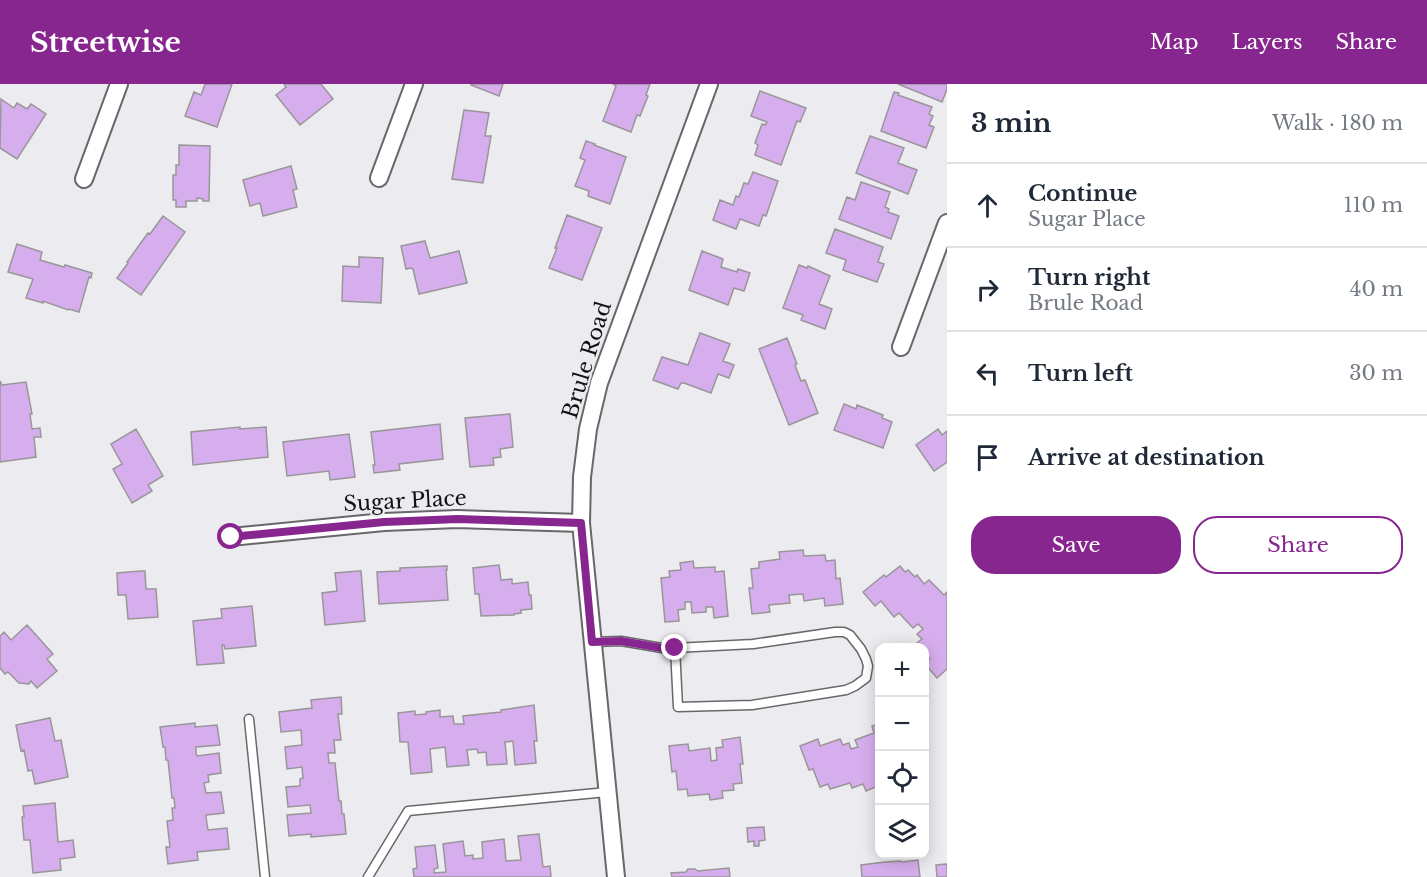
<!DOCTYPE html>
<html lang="en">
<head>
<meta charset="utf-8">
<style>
	body { margin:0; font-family:"Libre Baskerville",serif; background:#f6f6f7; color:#1f2937 }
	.controls { position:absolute; right:18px; bottom:18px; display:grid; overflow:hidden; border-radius:12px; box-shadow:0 3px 15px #0003 }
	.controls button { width:54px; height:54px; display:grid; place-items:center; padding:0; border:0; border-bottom:2px solid #e0e1e3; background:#fff; color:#1f2937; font:30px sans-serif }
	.stop { position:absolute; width:18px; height:18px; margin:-14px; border:4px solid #88268f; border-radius:50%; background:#fff }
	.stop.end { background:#88268f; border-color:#fff; box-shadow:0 2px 6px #0008 }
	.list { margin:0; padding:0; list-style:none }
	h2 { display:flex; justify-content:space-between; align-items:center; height:78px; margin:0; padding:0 24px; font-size:26px }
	h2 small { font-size:20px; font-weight:400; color:#747a83 }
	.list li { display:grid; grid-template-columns:39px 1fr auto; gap:18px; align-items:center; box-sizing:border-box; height:84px; padding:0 24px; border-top:2px solid #e0e1e3 }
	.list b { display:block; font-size:22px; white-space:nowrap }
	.list p { margin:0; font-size:20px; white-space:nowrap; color:#747a83 }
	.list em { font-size:20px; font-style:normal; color:#747a83 }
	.actions { display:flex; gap:12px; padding:18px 24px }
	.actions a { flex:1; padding:14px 0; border:2px solid #88268f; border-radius:24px; text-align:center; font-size:21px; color:#88268f }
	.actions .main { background:#88268f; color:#fff }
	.icon { flex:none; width:33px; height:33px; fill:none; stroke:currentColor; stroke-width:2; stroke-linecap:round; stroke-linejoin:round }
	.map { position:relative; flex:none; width:947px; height:793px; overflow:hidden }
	header { display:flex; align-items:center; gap:36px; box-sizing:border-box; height:84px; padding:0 30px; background:#88268f; color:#fff }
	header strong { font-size:28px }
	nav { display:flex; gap:33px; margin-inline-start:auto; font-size:21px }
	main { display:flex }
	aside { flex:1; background:#fff }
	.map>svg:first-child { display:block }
</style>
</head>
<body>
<header>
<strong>Streetwise</strong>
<nav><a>Map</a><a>Layers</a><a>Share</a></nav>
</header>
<main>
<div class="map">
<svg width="947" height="793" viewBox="0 0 947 793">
	<rect width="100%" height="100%" fill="#ecebef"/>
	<path fill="#d7aeed" stroke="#99969a" stroke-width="1.5" d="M 205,0 L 232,0 L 217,43 L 185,32 L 194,8 L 201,11 Z
		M 284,0 L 321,0 L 333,15 L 300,41 L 276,11 L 286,3 Z
		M 471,0 L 503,0 L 499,12 L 471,1 Z
		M 613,0 L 650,0 L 646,11 L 648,12 L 640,32 L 637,31 L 631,48 L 603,37 L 616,2 Z
		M 898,0 L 947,0 L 947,5 L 942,18 Z
		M 760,7 L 806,24 L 800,38 L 797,37 L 781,81 L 755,71 L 758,61 L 755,59 L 762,40 L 765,41 L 767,38 L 751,32 Z
		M 894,8 L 899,9 L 898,11 L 932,23 L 929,30 L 933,32 L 929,41 L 934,43 L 926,64 L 881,47 Z
		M 1,15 L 14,24 L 17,19 L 27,25 L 31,20 L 46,30 L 17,75 L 0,64 Z
		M 464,26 L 489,29 L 485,52 L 491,52 L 483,99 L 452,95 Z
		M 870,52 L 904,64 L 898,79 L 917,86 L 908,110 L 856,89 Z
		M 586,57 L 595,60 L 594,61 L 626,73 L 610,120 L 588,112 L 589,107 L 575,102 L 585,76 L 580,74 Z
		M 179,61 L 210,62 L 209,117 L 203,117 L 203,115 L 197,114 L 197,117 L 186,117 L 186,123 L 176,123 L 176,116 L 173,116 L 173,91 L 176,91 L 176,81 L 179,81 Z
		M 291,82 L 297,105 L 293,106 L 297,123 L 263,132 L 260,119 L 250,122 L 243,96 Z
		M 753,88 L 778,97 L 766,132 L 763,131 L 759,142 L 740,135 L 736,145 L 713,136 L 720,116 L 733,121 L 736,112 L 739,113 L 744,99 L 748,100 Z
		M 861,98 L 890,108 L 885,123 L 889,125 L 888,128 L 899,132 L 891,155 L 839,135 L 847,113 L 855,116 Z
		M 567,131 L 602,144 L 582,196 L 549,184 L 557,164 L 555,164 Z
		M 163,132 L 185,148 L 141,211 L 117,194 L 128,179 L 127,178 L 148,149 L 150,150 Z
		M 835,145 L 883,163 L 878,178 L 884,180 L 877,198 L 843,186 L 846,176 L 826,169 Z
		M 425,157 L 430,174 L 459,167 L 467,199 L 419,210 L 413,185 L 411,184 L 406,185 L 401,162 Z
		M 17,160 L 42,168 L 40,176 L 64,183 L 65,181 L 92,189 L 91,194 L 89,193 L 79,228 L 69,225 L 68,226 L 43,217 L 43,219 L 26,214 L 33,195 L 8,188 Z
		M 702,167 L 723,175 L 721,183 L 737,188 L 738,185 L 750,189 L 744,207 L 734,204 L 728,221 L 689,206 Z
		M 359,173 L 383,174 L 381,219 L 342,217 L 343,182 L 359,183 Z
		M 799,181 L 807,184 L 808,182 L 830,192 L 819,220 L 832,225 L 825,245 L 801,236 L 803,231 L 783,224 Z
		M 700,249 L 730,260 L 723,277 L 734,281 L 729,294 L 718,290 L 711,309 L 684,299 L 681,299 L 678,305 L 653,296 L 662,273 L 688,281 Z
		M 787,254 L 797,280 L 795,281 L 801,297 L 805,296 L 818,329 L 789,341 L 759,265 Z
		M 0,297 L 2,301 L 26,298 L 32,330 L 30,330 L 32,345 L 40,344 L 41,353 L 34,353 L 36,373 L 0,378 Z
		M 844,320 L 856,325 L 857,321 L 883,331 L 882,334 L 892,338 L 883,364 L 834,346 Z
		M 510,330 L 513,363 L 500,365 L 501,373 L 493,374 L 494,381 L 470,383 L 465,334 Z
		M 440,340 L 443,375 L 399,380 L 400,386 L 374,389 L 373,381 L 375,381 L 371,348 Z
		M 240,343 L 240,345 L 266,343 L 268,373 L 193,381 L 191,348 Z
		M 136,345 L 163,392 L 148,401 L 152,407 L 132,419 L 113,385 L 122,380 L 111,360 Z
		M 938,345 L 942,351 L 947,347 L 947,378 L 934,387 L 916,361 Z
		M 349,350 L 355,393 L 330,396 L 329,387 L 287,392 L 283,358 Z
		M 803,466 L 804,472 L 825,471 L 826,477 L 835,476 L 836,495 L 840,494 L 843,520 L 825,522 L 824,514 L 804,517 L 803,510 L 789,511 L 790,519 L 769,521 L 770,528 L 752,530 L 749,504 L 753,504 L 751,485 L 759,484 L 759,478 L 780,475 L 779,468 Z
		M 693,477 L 694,484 L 715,483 L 715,488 L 724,487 L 728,532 L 714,534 L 713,523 L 706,523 L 706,528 L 692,529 L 691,518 L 685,518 L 685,525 L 678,526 L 679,537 L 665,538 L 661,494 L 670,493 L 669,487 L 681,486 L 680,479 Z
		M 499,481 L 501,496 L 512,495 L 512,500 L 528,498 L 529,511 L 531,511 L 532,525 L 521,526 L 521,529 L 514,530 L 514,531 L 481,532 L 479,510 L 475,510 L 473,484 Z
		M 447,482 L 447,486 L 446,486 L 448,516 L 379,520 L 377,488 L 400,487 L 400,484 Z
		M 900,482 L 905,488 L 908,486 L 915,493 L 917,491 L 924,500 L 929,496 L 944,511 L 947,508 L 947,585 L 937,594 L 925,580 L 930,575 L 924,568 L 924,564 L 920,564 L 917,559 L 922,555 L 917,550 L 923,545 L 918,540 L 913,544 L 899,529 L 894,533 L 881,517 L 875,522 L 863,508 L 884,491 L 886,493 Z
		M 141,487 L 145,487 L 146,505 L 156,505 L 158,533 L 128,535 L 126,511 L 118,511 L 117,489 Z
		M 359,487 L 361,487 L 365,537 L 325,541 L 322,509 L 337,507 L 335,489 Z
		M 252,522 L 256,562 L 225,565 L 224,561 L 222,561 L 224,579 L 197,581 L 193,537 L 222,534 L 221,525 Z
		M 27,541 L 53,570 L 47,575 L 57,587 L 37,604 L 31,597 L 29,600 L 19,599 L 8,588 L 5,590 L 0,584 L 0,552 L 4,548 L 11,556 Z
		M 341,613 L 342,630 L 338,630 L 341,656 L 334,656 L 335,669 L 328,669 L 329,679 L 335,679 L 339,717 L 341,717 L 342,730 L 344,730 L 346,750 L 311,753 L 311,750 L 289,752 L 287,731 L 311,729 L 310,721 L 288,723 L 286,703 L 300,702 L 300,695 L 303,694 L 302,683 L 287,685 L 285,663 L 302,661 L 301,646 L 281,648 L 279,628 L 312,624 L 311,616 Z
		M 534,621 L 537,657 L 534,657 L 536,679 L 515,681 L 513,657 L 505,658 L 507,680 L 487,681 L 486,668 L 478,669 L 477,665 L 467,666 L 469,681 L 447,683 L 445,663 L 430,665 L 432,688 L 411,690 L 408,658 L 400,658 L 398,629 L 415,627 L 415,631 L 426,630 L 426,628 L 440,626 L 440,633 L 453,632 L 454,640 L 464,640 L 463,632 L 501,628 L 501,626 Z
		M 50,634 L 55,657 L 61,656 L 68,693 L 35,700 L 32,686 L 28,687 L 24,666 L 21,667 L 16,641 Z
		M 195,639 L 195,643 L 217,641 L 220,661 L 196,663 L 196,669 L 197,672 L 219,669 L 221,689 L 208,691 L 209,698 L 204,699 L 206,709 L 221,708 L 224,729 L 206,731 L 206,733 L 208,746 L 227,744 L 229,765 L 197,768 L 198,776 L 168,780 L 166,763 L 170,763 L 167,737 L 173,736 L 172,724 L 175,724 L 174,714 L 172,714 L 168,676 L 166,676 L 165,663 L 163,663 L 160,643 Z
		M 880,640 L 880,695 L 876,697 L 878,702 L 866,707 L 863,700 L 852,704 L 850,699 L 830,705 L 828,700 L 820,703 L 813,685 L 809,686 L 800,662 L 818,655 L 820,662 L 840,655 L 843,661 L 849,659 L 851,665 L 858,663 L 855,656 L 874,649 L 872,642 Z
		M 740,653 L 743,680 L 740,680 L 742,699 L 733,700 L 734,706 L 722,707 L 723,714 L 710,716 L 709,710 L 688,712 L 687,705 L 678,706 L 676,687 L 672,688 L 669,662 L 688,660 L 689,667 L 710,664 L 711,677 L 717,676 L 716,664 L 723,663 L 722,656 Z
		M 55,719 L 58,758 L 73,756 L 75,773 L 60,775 L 61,786 L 33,789 L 30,756 L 24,756 L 22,733 L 24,733 L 23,722 Z
		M 764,743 L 765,756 L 759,757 L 759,762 L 754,762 L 754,757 L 748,758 L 747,744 Z
		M 539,750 L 543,783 L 550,782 L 551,793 L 414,793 L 413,785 L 417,784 L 415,763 L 435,761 L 438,784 L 434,785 L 434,789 L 446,788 L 443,760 L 463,757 L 465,772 L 473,771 L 473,775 L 483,774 L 482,758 L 504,755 L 506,777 L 521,776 L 518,752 Z
		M 918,776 L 920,793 L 862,793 L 861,781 L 885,778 L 901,777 L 902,778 Z
		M 947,780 L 947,793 L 937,793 L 936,781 Z
		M 729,784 L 730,793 L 672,793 L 671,789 L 686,788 L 688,785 L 695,785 L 698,787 Z"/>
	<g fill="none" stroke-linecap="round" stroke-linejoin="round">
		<defs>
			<path id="service" d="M 593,558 L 621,557 L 662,564 L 675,564 L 753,560 L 835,548 L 844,548 L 850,551 L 861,565 L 866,575 L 868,582 L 866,594 L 855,602 L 846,606 L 752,621 L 678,623 L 675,564
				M 249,635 L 265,793
				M 368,793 L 408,727 L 607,708"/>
			<path id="minor" d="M 379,94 L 414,0
				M 84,95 L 119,0
				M 901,263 L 947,139
				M 231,453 L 384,438 L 457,435 L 581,439
				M 616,793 L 581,439 L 582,393 L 588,345 L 599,299 L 709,0"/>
		</defs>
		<use href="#service" stroke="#68676a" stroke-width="11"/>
		<use href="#minor" stroke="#68676a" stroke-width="20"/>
		<use href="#service" stroke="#fff" stroke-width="8"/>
		<use href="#minor" stroke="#fff" stroke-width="16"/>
	</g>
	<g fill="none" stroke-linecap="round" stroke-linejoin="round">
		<path stroke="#88268f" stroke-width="8" d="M 231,453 L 384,438 L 458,435 L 581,439 L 592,558 L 621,557 L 662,564 L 675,564"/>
	</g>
	<g text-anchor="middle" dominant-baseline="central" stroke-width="4.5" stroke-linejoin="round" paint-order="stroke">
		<g font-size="21" fill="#121113" stroke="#ecebef">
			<text transform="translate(587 276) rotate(-73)">Brule Road</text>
			<text transform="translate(405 417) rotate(-3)">Sugar Place</text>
		</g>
	</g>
</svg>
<div class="controls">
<button>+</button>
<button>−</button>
<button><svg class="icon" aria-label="locate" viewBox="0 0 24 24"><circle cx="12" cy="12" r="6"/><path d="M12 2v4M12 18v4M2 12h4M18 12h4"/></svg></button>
<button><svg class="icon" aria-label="layers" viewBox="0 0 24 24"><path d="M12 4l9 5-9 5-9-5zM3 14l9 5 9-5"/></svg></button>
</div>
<div class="stop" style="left:231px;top:453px"></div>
<div class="stop end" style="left:675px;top:564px"></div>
</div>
<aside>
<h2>3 min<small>Walk · 180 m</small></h2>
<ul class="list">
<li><svg class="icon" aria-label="ahead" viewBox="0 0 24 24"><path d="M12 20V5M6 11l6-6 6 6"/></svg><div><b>Continue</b><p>Sugar Place</p></div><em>110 m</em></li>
<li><svg class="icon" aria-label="right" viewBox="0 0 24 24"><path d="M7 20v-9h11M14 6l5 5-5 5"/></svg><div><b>Turn right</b><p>Brule Road</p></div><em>40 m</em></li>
<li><svg class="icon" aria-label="left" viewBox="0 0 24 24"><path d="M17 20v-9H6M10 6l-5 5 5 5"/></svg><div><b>Turn left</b></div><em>30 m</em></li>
<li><svg class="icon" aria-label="arrive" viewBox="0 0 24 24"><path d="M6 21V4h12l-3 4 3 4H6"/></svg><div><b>Arrive at destination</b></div></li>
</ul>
<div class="actions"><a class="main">Save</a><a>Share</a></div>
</aside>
</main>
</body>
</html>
